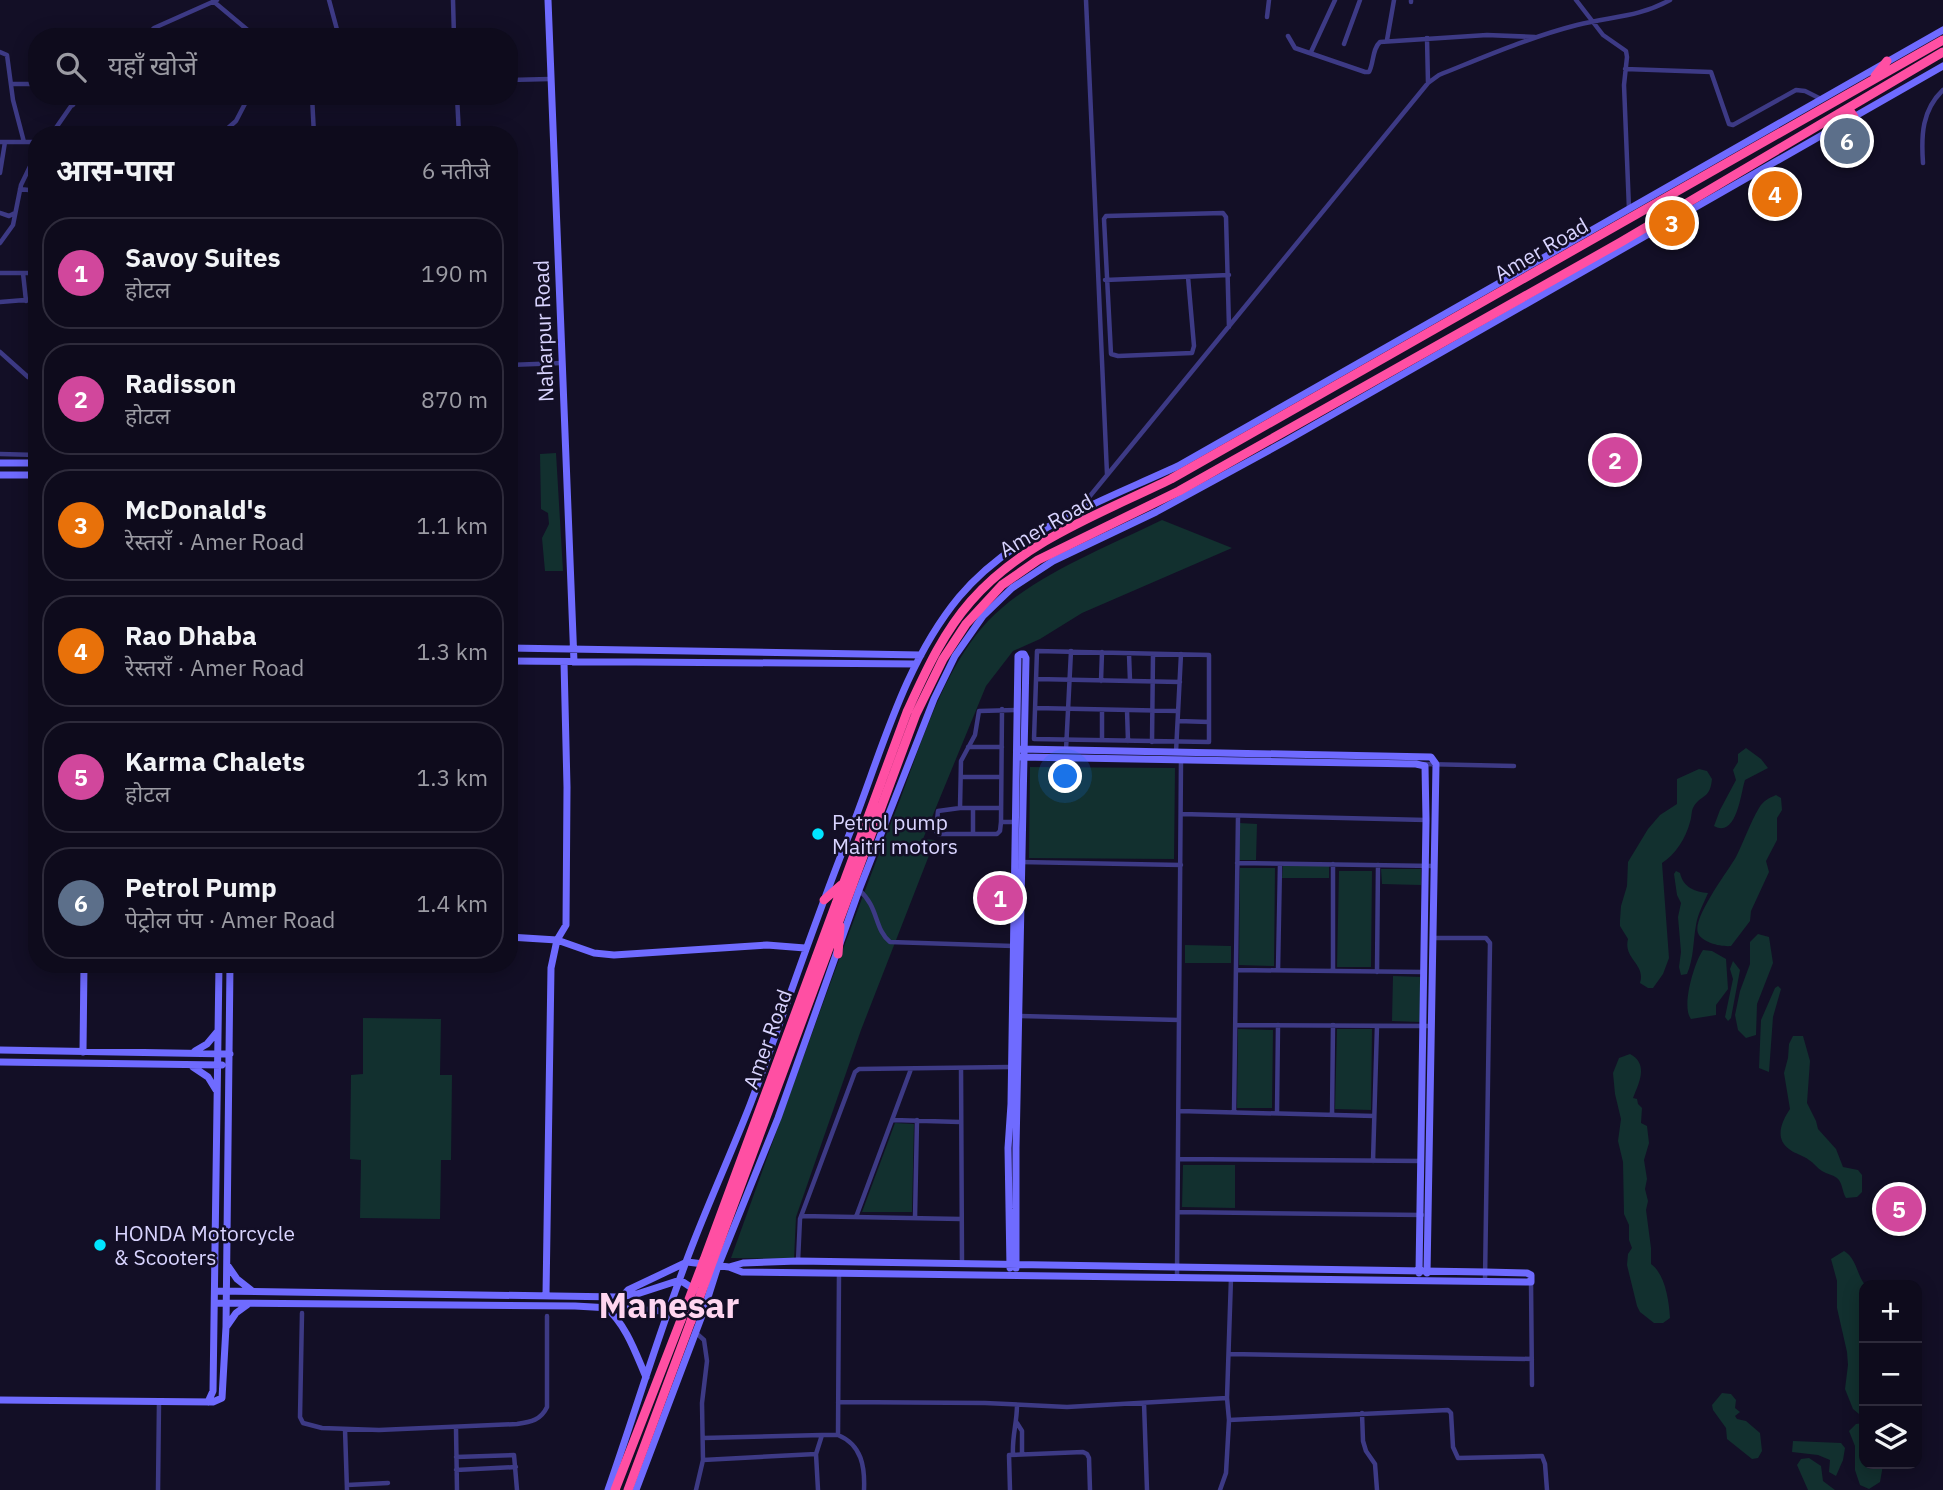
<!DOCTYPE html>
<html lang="hi">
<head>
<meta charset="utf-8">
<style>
	body { margin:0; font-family:"IBM Plex Sans","Noto Sans Devanagari",sans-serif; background:#171425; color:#f1f3f6 }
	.controls { position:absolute; right:21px; bottom:21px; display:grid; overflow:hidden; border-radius:14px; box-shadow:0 4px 18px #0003 }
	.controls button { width:63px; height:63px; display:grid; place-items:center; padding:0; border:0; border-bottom:2px solid #2e2b3b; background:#0e0b1c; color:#f1f3f6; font:35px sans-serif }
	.you { position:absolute; left:1066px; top:777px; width:24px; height:24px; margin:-18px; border:5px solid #fff; border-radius:50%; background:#1a73e8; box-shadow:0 0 0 10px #1a73e833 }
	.badge { display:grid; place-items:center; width:46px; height:46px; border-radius:50%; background:#8c9099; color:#fff; font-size:23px; font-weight:700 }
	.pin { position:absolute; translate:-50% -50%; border:4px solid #fff; box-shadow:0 2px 7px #0006 }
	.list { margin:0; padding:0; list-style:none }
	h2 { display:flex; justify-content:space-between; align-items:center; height:91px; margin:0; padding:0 28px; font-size:30px }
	h2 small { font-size:23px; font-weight:400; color:#9b9ba3 }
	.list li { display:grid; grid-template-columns:46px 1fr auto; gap:21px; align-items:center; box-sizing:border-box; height:112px; margin:0 14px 14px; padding:0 14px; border:2px solid #2e2b3b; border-radius:28px }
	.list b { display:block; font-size:26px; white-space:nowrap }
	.list p { margin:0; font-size:23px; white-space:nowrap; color:#9b9ba3 }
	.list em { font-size:23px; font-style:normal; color:#9b9ba3 }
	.icon { flex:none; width:38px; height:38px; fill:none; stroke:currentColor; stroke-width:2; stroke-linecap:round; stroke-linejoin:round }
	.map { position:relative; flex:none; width:1943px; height:1490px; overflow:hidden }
	.search { position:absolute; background:#0e0b1c; box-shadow:0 4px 18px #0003; left:28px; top:28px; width:490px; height:77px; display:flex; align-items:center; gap:18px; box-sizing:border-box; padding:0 24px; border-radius:28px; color:#9b9ba3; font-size:26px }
	.panel { position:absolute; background:#0e0b1c; box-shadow:0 4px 18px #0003; left:28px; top:126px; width:490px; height:847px; border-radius:28px }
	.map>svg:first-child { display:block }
</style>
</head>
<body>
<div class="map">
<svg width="1943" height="1490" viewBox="0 0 1943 1490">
	<rect width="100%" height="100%" fill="#130f26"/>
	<path fill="#12302f" d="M 556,453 L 563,571 L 545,571 L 542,538 L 549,524 L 548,513 L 541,509 L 540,454 Z
		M 1162,520 L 1232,548 L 1082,613 L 1040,639 L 1013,651 L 986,686 L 923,839 L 935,840 L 861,1030 L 796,1217 L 794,1259 L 731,1258 C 785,1108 838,958 896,810 C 920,748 942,670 988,621 C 1031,576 1107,547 1162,520 Z
		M 1746,748 L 1761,759 L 1768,768 L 1745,780 C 1741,791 1737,839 1714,826 L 1720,810 L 1736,780 L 1733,770 L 1738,762 L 1738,754 Z
		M 1030,767 L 1175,768 L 1174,859 L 1029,858 Z
		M 1699,769 L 1707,771 L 1712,779 C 1710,799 1702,794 1694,806 C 1691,810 1692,817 1690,822 C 1686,838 1675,855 1662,863 L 1669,958 L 1663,974 L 1653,988 L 1648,988 L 1640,983 C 1646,964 1623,959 1628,939 L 1620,926 L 1620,920 L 1621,906 L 1627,886 L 1628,862 L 1648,829 L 1660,815 L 1677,804 L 1677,779 Z
		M 1776,795 L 1781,798 L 1782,810 L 1777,818 L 1777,840 L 1766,861 L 1769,872 L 1751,911 L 1750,921 L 1731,946 C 1722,947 1702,943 1698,933 C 1692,918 1728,871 1736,857 C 1744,841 1750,823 1759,808 C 1763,801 1769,798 1776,795 Z
		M 1239,823 L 1257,824 L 1256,860 L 1238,860 Z
		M 1283,865 L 1329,866 L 1329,878 L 1282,878 Z
		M 1240,868 L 1275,868 L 1274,966 L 1239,965 Z
		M 1381,869 L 1421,869 L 1421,885 L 1382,884 Z
		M 1339,871 L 1372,871 L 1371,967 L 1337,967 Z
		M 1676,871 L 1680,873 C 1683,887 1695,892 1708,893 C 1704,903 1698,913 1696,925 C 1693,941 1694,958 1687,974 L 1681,975 L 1679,967 L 1681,952 L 1678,917 L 1681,903 L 1677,895 L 1674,874 Z
		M 1758,934 L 1769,937 L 1773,963 L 1757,1004 L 1756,1035 L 1746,1038 L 1738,1030 L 1735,1015 L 1740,991 L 1750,964 L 1750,942 Z
		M 1185,945 L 1231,946 L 1231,963 L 1185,963 Z
		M 1703,950 L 1712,951 L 1726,959 L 1728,989 L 1716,1005 L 1716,1015 L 1691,1019 C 1681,1007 1694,963 1703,950 Z
		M 1733,961 L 1740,970 L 1731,1018 L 1728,1021 L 1725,1017 L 1733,979 L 1730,969 Z
		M 1393,976 L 1421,977 L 1420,1022 L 1392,1021 Z
		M 1778,986 L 1781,989 L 1773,1017 L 1769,1072 L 1759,1068 L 1761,1020 L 1775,988 Z
		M 363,1018 L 441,1019 L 440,1075 L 452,1075 L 451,1160 L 441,1160 L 440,1219 L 360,1218 L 361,1160 L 350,1159 L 351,1075 L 363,1074 Z
		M 1238,1029 L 1273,1030 L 1272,1108 L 1237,1108 Z
		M 1337,1029 L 1372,1029 L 1371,1110 L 1335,1109 Z
		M 1793,1036 L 1803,1036 L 1810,1061 L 1807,1103 L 1816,1121 L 1818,1129 L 1836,1149 L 1843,1167 L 1858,1170 L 1862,1175 L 1862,1192 L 1857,1197 L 1846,1198 C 1842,1192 1843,1183 1837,1178 C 1833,1175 1827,1174 1822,1171 C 1817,1168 1814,1163 1809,1160 C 1803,1155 1795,1154 1789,1149 C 1774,1138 1782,1121 1790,1109 L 1784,1073 L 1788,1058 L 1789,1044 Z
		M 1630,1054 C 1649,1064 1639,1083 1633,1098 L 1637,1099 L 1638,1104 L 1642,1108 L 1641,1123 L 1647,1126 L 1649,1143 L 1644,1160 L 1647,1179 L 1645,1189 L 1648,1201 L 1646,1210 L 1651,1248 L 1651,1264 C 1665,1274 1669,1300 1670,1318 L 1663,1323 L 1654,1323 L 1640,1312 L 1637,1306 L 1627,1265 L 1628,1254 L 1632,1248 L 1629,1240 L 1629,1225 L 1624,1214 L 1623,1162 L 1618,1141 L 1621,1119 L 1615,1094 L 1613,1073 L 1619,1058 Z
		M 895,1123 L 914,1124 L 912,1212 L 862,1212 Z
		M 1183,1165 L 1235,1165 L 1235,1208 L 1182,1207 Z
		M 1844,1251 C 1857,1259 1856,1273 1865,1285 L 1864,1415 L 1859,1414 L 1853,1409 L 1845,1389 L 1848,1365 L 1847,1352 L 1837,1308 L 1837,1281 L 1831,1259 Z
		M 1722,1393 L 1731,1394 L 1736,1400 L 1735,1408 L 1740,1412 L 1735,1416 L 1737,1419 L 1746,1421 L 1760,1433 L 1762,1451 L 1758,1458 L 1752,1459 L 1727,1439 L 1726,1428 L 1713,1410 L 1712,1405 Z
		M 1864,1423 L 1864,1464 L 1883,1465 L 1880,1482 L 1869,1489 L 1860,1485 L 1855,1470 L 1855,1446 L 1849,1431 L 1856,1424 Z
		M 1793,1441 L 1841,1443 L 1845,1448 L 1843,1460 L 1836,1476 L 1829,1472 L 1830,1460 L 1818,1455 L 1792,1452 Z
		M 1809,1458 L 1821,1466 L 1823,1481 L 1835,1490 L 1808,1490 L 1797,1465 L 1801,1459 Z"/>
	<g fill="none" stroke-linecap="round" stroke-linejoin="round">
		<path stroke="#3d3a85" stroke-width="4.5" d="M 329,0 L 339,37
			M 453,0 L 454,37
			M 1086,0 L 1107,474
			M 1576,0 L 1603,35 L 1626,51 L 1627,57 L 1624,85 L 1629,209
			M 213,1 L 256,37
			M 1411,2 L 1411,0
			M 1267,17 L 1269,0
			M 1288,36 L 1295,48 L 1365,72 L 1369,72 C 1374,63 1372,49 1380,42 L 1487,35 L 1535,37
			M 145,37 L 154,28 L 217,0
			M 1427,38 L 1428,83
			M 1387,40 L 1394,0
			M 1344,44 L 1360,0
			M 0,52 L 7,55 L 13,100 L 24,142
			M 1311,52 L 1335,0
			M 1625,69 L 1711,72 L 1729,124 L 1733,125 L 1796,90 L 1805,91 L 1821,99
			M 509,80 L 550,79
			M 11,84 L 37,84
			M 61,96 L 73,105
			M 312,96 L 314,135
			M 457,96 L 459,135
			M 51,135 L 78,96
			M 220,135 L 236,121 L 249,96
			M 0,142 L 37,142
			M 1923,163 C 1921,135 1922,110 1943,90
			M 0,173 L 5,142
			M 20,189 L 37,191
			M 0,213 L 9,216 L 15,213
			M 0,243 L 13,225 L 21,185 L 37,152
			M 0,273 L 37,273
			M 23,273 L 26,301
			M 1188,277 L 1194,346 L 1192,353 L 1118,356 L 1111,354 L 1104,219 L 1106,216 L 1223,213 L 1226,217 L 1229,327
			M 1105,280 L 1229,275
			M 0,302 L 37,299
			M 0,352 L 28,377 L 37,380
			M 509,365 L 562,363
			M 0,454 L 37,455
			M 1083,520 L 1080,511 L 1081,507 L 1428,83 L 1439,75 C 1484,57 1530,37 1577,25 C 1611,16 1637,18 1670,0
			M 1037,651 L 1209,655 L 1209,742 L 1034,739 Z
			M 1129,654 L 1130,681
			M 1036,679 L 1180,682
			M 1101,681 L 1102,652
			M 1035,708 L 1178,711
			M 1102,710 L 1102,740
			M 1127,710 L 1128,741
			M 1178,721 L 1209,722
			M 1152,742 L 1153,654
			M 968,747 L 1002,747
			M 1066,750 L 1071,651
			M 1176,752 L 1181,654
			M 1423,764 L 1514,766
			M 961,777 L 1001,777
			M 960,808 L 1001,808
			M 973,808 L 973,834
			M 1181,814 L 1426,820
			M 1001,822 L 1002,709
			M 1014,822 L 1001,822 L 1000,831 L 997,834 L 938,834 L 936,831 L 938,811 L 960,808 L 961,761 L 975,735 L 979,711 L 1016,710
			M 1020,862 L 1181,865
			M 1237,863 L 1434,866
			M 1333,864 L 1333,971
			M 859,890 C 879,907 874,929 890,942 L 1013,946
			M 1434,938 L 1486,938 L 1490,943 L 1485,1281
			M 1236,970 L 1424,972
			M 1278,970 L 1280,864
			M 1377,972 L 1378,865
			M 1020,1016 L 1179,1020
			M 1235,1025 L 1432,1026
			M 961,1068 L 962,1264
			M 1179,1111 L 1374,1116
			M 1234,1112 L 1238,816
			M 1277,1113 L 1278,1025
			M 1332,1115 L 1333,1025
			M 893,1120 L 960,1122
			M 1178,1159 L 1422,1161
			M 1373,1161 L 1377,1026
			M 1178,1212 L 1422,1215
			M 801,1216 L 961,1219
			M 856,1217 L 911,1069
			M 915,1218 L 917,1120
			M 798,1261 L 800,1219 L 855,1072 L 859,1069 L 1010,1067
			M 839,1272 L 838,1435 C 862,1445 865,1467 864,1490
			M 1177,1276 L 1181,759
			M 1231,1278 L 1227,1398 L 1229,1420 L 1448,1410 L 1451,1413 L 1453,1447 L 1458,1458 L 1542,1456 L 1545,1464 L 1547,1490
			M 1531,1282 L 1532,1385
			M 302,1313 L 300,1417 L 303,1423 L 322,1428 L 379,1430 L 517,1424 C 531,1422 541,1420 547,1407 L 547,1316
			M 695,1332 L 704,1340 L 707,1361 L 702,1403 L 703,1460 L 696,1490
			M 1229,1354 L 1532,1359
			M 838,1402 L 985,1403 L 1067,1407 L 1227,1398
			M 1144,1403 L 1147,1490
			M 1362,1413 L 1363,1441 L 1366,1451 L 1375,1464 L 1377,1490
			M 1017,1423 L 1022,1431 L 1022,1453
			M 456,1428 L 457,1490
			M 345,1429 L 347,1490
			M 822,1435 L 838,1435
			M 703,1438 L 822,1435 L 816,1454
			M 1013,1454 C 1012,1436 1017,1423 1017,1405
			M 456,1457 L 514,1455 L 517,1490
			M 703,1460 L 816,1454 L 818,1490
			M 456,1470 L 516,1467
			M 347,1485 L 388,1483
			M 158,1490 L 159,1402
			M 1010,1490 L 1009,1455 L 1083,1452 L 1087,1454 L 1089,1458 L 1090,1490
			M 1220,1490 L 1226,1473 L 1229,1420"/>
		<path stroke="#6f6bff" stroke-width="7" d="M 548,0 L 574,662
			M 0,463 L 37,463
			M 0,475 L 37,475
			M 509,648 L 921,655
			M 509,661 L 916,664
			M 1020,749 L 1431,757 L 1436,764 L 1427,1273
			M 1021,757 L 1416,764 L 1425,766 L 1426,820 L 1419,1273
			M 509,937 L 557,940 L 594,953 L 614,955 L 767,945 L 805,948
			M 0,1050 L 230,1054
			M 195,1051 L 207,1044 L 217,1032
			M 83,1052 L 84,964
			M 0,1062 L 222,1065
			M 193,1067 L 208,1077 L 216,1090
			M 228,1266 L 237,1279 L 251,1290
			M 1010,1268 L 1008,1148 L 1011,1104 L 1018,656 L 1021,654 L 1024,654 L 1026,658 L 1016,1148 L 1016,1268
			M 215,1291 L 618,1297 L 637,1294 L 680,1280 L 695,1290
			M 546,1295 L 551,968 L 557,940 L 566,925 L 567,787 L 564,662
			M 622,1297 L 628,1290 L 687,1262 L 729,1267 L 742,1272 L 1531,1282 L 1531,1275 L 1527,1273 L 1486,1272 L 798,1261 L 743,1263 L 729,1267
			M 215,1303 L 575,1306 L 699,1313
			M 606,1308 C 626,1324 636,1354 646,1377
			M 227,1326 L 236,1313 L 247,1305
			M 0,1400 L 213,1402 L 222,1398 L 226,1327 L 230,964
			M 208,1402 L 213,1391 L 219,964
			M 608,1490 C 637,1407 662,1322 694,1241 C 712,1195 732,1151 750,1105 C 783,1017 812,928 847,840 C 880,758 902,666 959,597 C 1014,531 1103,501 1178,466 L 1943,30
			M 636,1490 L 703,1313 L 717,1269 L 778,1118 L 859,890 L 934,699 L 955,656 L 983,616 L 1012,588 L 1053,561 L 1156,512 L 1286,441 L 1943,66"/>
		<path stroke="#ff4fa3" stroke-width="9" d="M 1875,76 L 1887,61
			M 1848,108 L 1854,117
			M 824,900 L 841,885
			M 838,954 L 840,926
			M 704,1260 L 907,712 C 925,673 942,634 971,601 C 1023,541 1102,513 1171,479 L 1943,40
			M 713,1260 L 916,714 L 943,659 L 966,624 L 1002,585 L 1038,560 L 1179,491 L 1621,242 L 1943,52
			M 615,1490 L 681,1320
			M 628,1490 L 691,1321"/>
		<path stroke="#ff4fa3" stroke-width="9" d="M 681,1320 L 704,1260
			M 691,1321 L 713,1260"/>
	</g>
	<g fill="#00e5ff" stroke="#130f26" stroke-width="2.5">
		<circle cx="818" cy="834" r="7"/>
		<circle cx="100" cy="1245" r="7"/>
	</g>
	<g text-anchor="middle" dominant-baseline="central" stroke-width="5" stroke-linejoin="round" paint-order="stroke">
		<g font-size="21" fill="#d9d4ff" stroke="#130f26">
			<text transform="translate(1541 249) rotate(-30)">Amer Road</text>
			<text transform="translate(543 331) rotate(-92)">Naharpur Road</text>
			<text transform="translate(1046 525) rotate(-30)">Amer Road</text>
			<text transform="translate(767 1039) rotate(-70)">Amer Road</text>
		</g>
		<g font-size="21" fill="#d9d4ff" stroke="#130f26" text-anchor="start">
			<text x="832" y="822">Petrol pump<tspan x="832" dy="24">Maitri motors</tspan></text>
			<text x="114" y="1233">HONDA Motorcycle<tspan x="114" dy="24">&amp; Scooters</tspan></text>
		</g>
		<g font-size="35" font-weight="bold" fill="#ffd6f0" stroke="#130f26">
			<text x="669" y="1305">Manesar</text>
		</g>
	</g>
</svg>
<div class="controls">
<button>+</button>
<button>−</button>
<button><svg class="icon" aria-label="layers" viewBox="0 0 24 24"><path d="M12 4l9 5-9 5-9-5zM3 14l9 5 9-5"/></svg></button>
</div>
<div class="you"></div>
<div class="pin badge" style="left:1000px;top:898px;background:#d1479c">1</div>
<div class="pin badge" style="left:1615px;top:460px;background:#d1479c">2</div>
<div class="pin badge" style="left:1672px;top:223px;background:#e8710a">3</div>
<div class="pin badge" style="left:1775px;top:194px;background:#e8710a">4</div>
<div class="pin badge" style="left:1899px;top:1209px;background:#d1479c">5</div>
<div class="pin badge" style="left:1847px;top:141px;background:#5c6f8a">6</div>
<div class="search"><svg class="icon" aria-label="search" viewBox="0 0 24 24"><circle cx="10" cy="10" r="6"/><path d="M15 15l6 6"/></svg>यहाँ खोजें</div>
<section class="panel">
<h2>आस-पास<small>6 नतीजे</small></h2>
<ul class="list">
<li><span class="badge" style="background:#d1479c">1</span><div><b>Savoy Suites</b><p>होटल</p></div><em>190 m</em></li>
<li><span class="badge" style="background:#d1479c">2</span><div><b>Radisson</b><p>होटल</p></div><em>870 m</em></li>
<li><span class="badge" style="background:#e8710a">3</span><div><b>McDonald's</b><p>रेस्तराँ · Amer Road</p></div><em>1.1 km</em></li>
<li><span class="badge" style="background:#e8710a">4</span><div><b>Rao Dhaba</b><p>रेस्तराँ · Amer Road</p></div><em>1.3 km</em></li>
<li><span class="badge" style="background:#d1479c">5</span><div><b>Karma Chalets</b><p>होटल</p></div><em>1.3 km</em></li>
<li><span class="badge" style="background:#5c6f8a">6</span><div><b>Petrol Pump</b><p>पेट्रोल पंप · Amer Road</p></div><em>1.4 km</em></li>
</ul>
</section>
</div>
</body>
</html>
